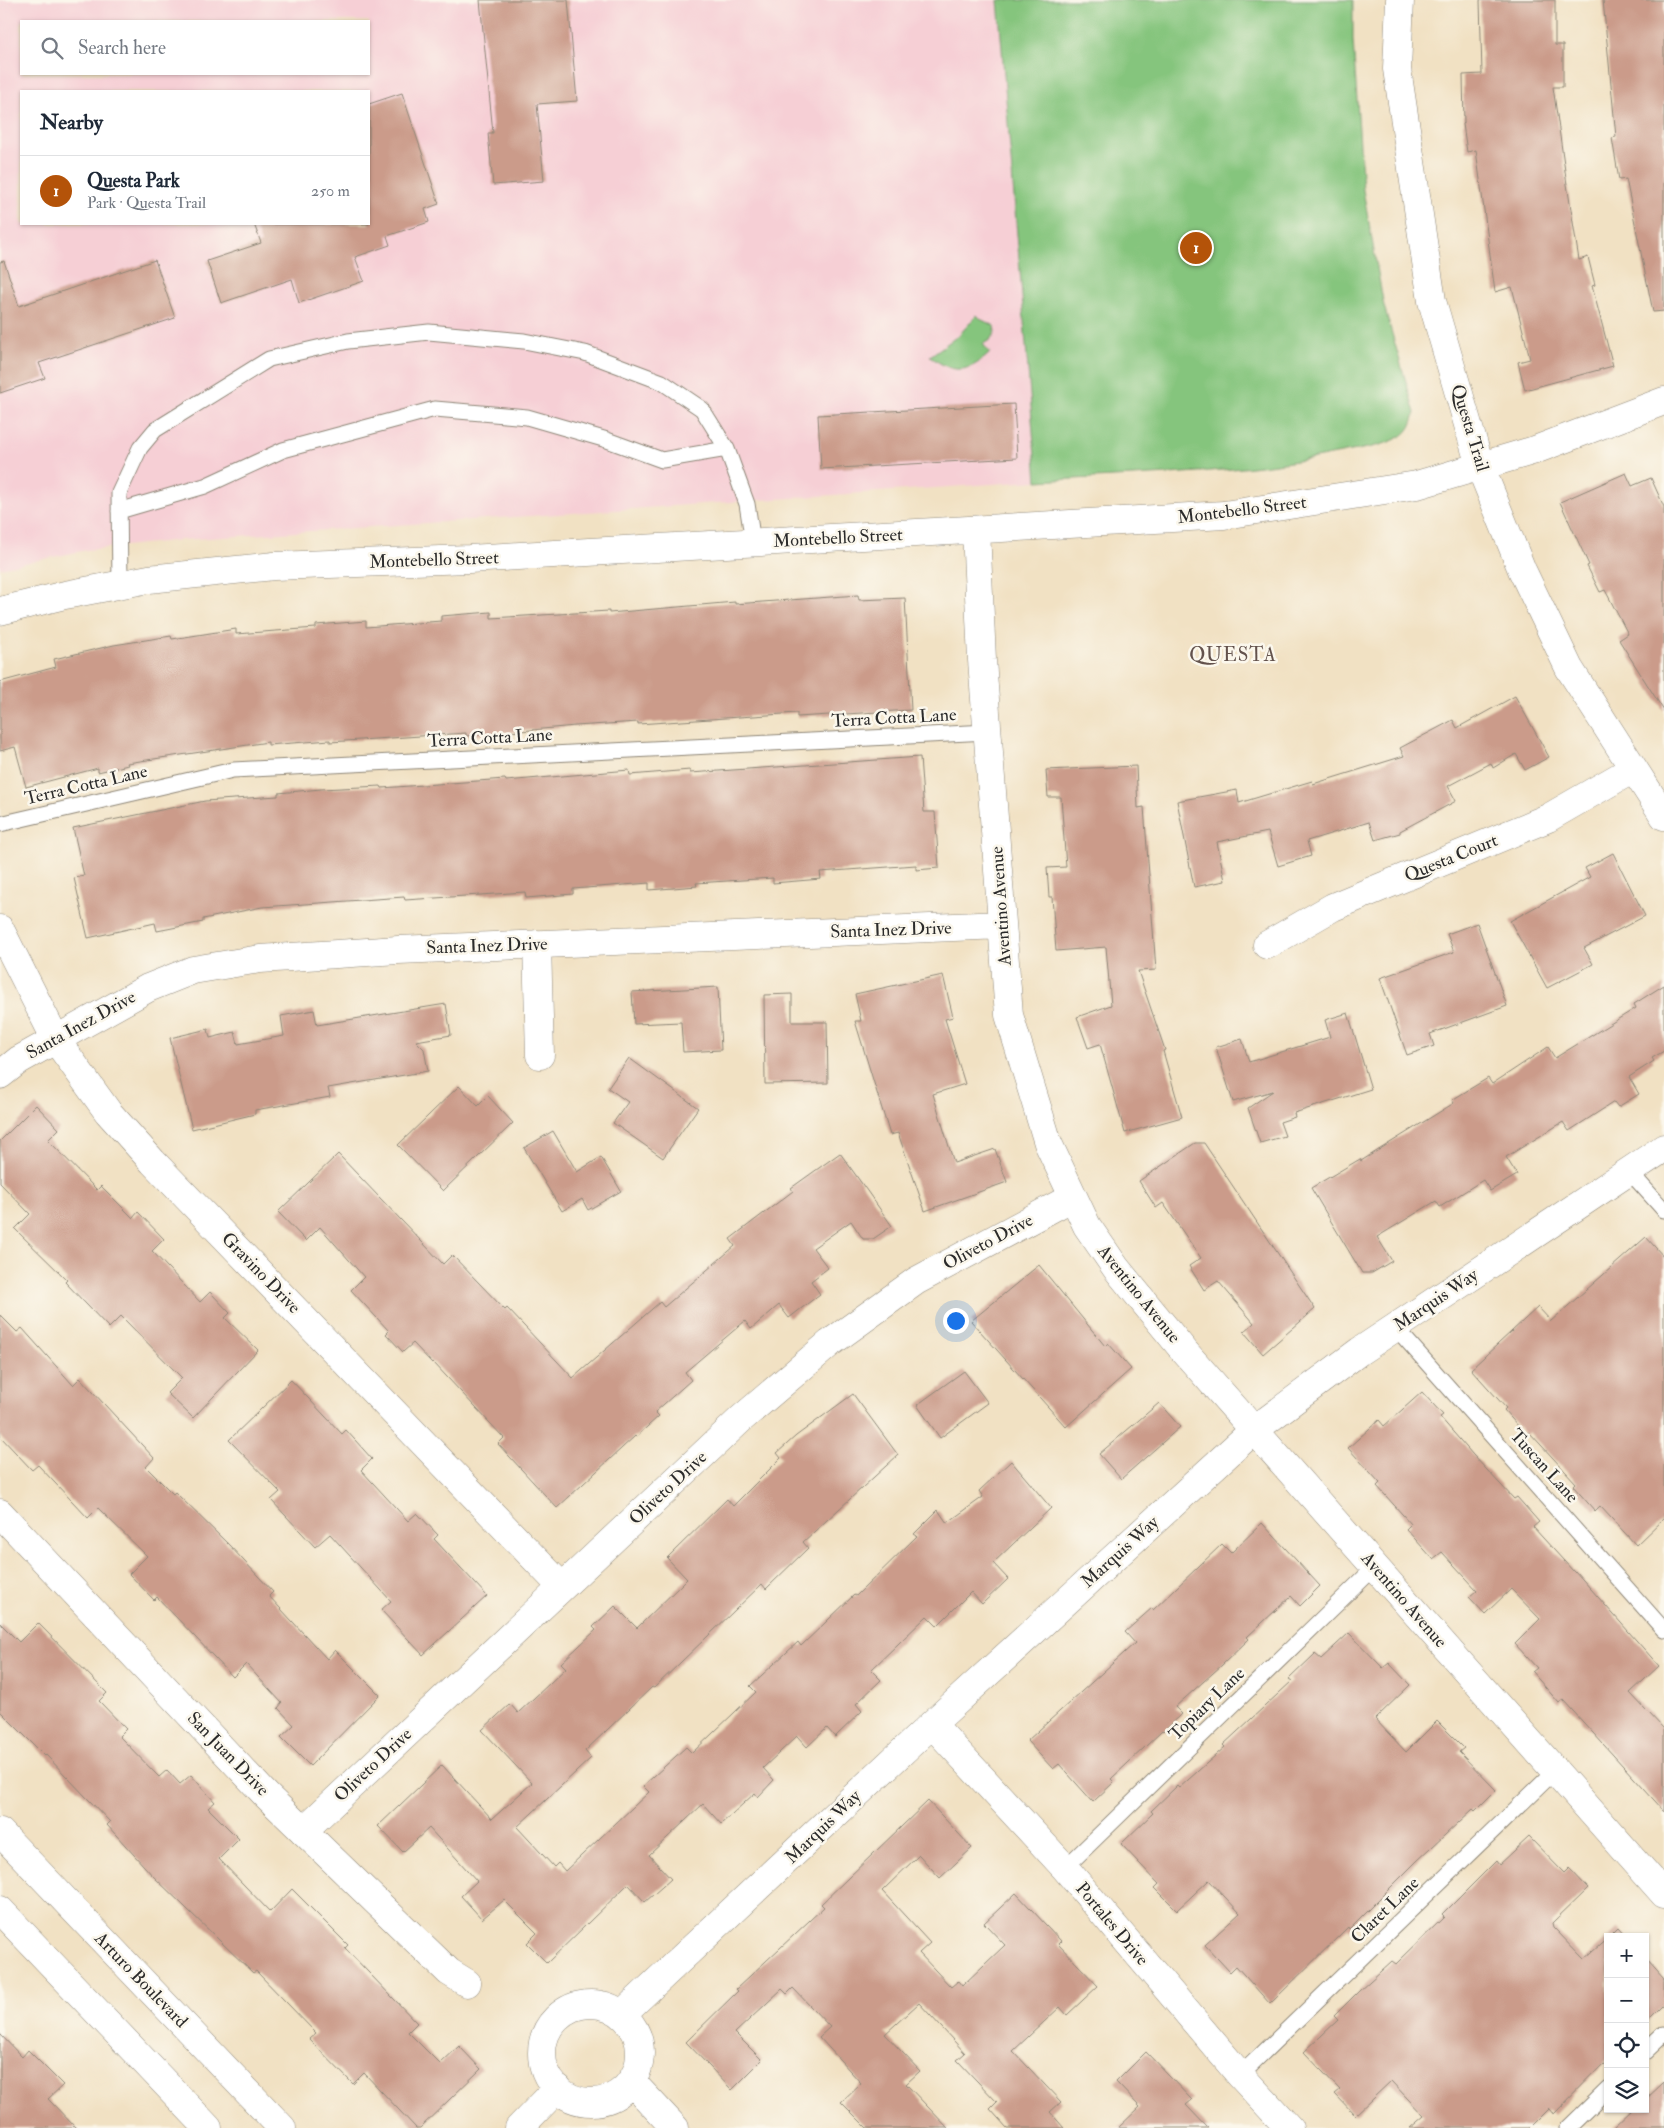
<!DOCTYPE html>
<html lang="en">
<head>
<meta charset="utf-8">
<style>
	body { margin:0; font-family:"IM FELL Double Pica",serif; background:#f6f6f7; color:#1f2937 }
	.controls { position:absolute; right:15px; bottom:15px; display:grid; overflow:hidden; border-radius:0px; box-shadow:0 1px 4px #0004 }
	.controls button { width:45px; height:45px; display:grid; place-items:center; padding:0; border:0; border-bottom:1px solid #e0e1e3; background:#fff; color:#1f2937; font:25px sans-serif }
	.you { position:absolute; left:955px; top:1320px; width:18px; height:18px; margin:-12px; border:4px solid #fff; border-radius:50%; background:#1a73e8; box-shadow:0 0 0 8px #1a73e833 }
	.badge { display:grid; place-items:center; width:32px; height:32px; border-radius:50%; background:#b45309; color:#fff; font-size:16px; font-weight:700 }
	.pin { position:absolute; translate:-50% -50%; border:2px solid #fff; box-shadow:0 1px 5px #0006 }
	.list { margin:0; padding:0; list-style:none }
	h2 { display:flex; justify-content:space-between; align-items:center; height:65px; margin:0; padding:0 20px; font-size:21px }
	h2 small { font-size:16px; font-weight:400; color:#747a83 }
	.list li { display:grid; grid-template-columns:32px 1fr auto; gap:15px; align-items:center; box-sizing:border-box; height:70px; padding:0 20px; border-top:1px solid #e0e1e3 }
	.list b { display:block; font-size:19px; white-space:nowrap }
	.list p { margin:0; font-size:16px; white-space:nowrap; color:#747a83 }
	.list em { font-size:16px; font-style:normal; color:#747a83 }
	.icon { flex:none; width:28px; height:28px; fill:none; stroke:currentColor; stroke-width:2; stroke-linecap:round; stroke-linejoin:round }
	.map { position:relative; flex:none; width:1664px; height:2128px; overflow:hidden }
	.search { position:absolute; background:#fff; box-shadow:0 1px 4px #0004; left:20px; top:20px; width:350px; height:55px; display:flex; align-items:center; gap:12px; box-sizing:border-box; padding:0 18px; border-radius:0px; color:#747a83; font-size:19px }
	.panel { position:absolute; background:#fff; box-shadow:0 1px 4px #0004; left:20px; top:90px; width:350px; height:135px; border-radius:0px }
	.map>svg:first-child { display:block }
</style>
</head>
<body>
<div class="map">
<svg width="1664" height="2128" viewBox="0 0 1664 2128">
	<rect width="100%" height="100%" fill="#fbf7ec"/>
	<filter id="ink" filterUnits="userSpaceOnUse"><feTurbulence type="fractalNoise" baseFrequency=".02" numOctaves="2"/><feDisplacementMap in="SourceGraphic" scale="10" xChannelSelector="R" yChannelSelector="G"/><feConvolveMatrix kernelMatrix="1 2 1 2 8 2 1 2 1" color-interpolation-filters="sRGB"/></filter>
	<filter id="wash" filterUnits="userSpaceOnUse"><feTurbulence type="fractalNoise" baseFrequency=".0096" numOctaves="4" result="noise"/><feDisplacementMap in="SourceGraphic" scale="20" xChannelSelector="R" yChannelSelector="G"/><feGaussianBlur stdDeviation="1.12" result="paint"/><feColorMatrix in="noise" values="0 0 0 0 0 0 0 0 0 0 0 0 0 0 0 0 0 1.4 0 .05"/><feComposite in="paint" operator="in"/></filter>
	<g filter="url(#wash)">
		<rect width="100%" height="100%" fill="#f1e1c3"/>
		<path fill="#f6cfd5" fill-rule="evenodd" d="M 0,0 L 998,0 L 1037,481 L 181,540 L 87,550 L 0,568 ZM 21,21 L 369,21 L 369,74 L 21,74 ZM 21,91 L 369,91 L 369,224 L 21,224 Z"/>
		<path fill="#85c57d" stroke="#587854" d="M 998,0 L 1353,0 L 1353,40 L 1363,190 L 1384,306 L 1415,413 C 1412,424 1410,431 1400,437 C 1382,447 1360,449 1341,453 C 1241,474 1138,475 1037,481 Z
			M 977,315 L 982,320 L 995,326 C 997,335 991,340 983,344 L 990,353 C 969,373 953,375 930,356 L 959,335 Z"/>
		<g id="blocks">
			<path fill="#cb9b8a" d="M 480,0 L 568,0 L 577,101 L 537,104 L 544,181 L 493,185 L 488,133 L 493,133 Z
				M 1480,0 L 1555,0 L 1555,45 L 1563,45 L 1563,87 L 1553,87 L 1566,178 L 1579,260 L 1588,257 L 1595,285 L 1592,286 L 1613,366 L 1525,390 L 1518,362 L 1530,359 L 1512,287 L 1495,292 L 1476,150 L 1467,152 L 1463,124 L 1464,123 L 1463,75 L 1482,74 Z
				M 1603,0 L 1664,0 L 1664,311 L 1653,312 L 1626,179 L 1619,180 L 1612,138 L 1616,137 Z
				M 402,93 L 439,204 L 425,209 L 429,222 L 387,236 L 390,245 L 355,257 L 364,281 L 299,303 L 292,279 L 221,303 L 207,261 L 261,243 L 254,224 L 369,224 L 369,104 Z
				M 155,260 L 175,318 L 39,363 L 45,378 L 0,393 L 0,262 L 4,261 L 19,306 Z
				M 1014,404 L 1017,458 L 821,469 L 818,415 Z
				M 1626,473 L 1632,486 L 1651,478 L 1664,507 L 1664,711 L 1619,640 L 1628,634 L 1605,590 L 1600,592 L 1587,566 L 1589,565 L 1560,502 Z
				M 858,595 L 859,600 L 905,598 L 911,710 L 797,717 L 797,713 L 638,724 L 638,722 L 575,726 L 466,736 L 466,733 L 330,742 L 330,740 L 268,745 L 268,742 L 127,763 L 128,765 L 98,772 L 98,768 L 26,787 L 15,747 L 0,751 L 0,682 L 56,667 L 54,659 L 114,645 L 171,636 L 172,639 L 236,629 L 236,634 L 316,628 L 316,625 L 366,621 L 366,627 L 441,621 L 441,616 L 491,612 L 491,618 L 609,611 L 609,613 L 735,602 L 735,604 Z
				M 1515,696 L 1549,757 L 1525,770 L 1516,754 L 1493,768 L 1491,763 L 1448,786 L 1456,801 L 1400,831 L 1400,833 L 1375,840 L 1369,822 L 1307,841 L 1311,856 L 1278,866 L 1268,832 L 1217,842 L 1225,881 L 1194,887 L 1177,801 L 1237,790 L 1239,803 L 1312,781 L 1313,784 L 1404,756 L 1400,748 L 1453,720 L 1457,728 Z
				M 920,757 L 924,812 L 935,812 L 939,868 L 916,870 L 916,865 L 820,872 L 821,879 L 773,883 L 773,878 L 696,883 L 697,886 L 649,890 L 649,883 L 573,889 L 573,894 L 526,898 L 525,892 L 405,900 L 404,897 L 262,907 L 203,919 L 203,922 L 157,931 L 155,923 L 88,938 L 74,878 L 84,876 L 73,828 L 205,801 L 278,796 L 278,793 L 321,789 L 381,786 L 382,788 L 505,779 L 506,781 L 629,770 L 630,775 L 690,770 L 690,773 Z
				M 1136,766 L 1138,808 L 1144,807 L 1156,970 L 1138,971 L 1165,1050 L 1163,1051 L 1182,1117 L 1125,1133 L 1100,1044 L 1088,1048 L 1077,1017 L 1111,1005 L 1106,947 L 1056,951 L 1052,897 L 1049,897 L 1047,868 L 1066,867 L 1061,797 L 1048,797 L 1046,770 Z
				M 1613,853 L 1645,916 L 1584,948 L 1593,964 L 1547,988 L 1510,921 L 1590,877 L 1585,868 Z
				M 1477,923 L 1507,1006 L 1430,1034 L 1434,1046 L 1407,1055 L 1380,978 L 1454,952 L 1447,934 Z
				M 943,975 L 953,1017 L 945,1019 L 965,1084 L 933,1094 L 954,1163 L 995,1149 L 1007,1182 L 925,1211 L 898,1133 L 890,1135 L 855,1021 L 861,1021 L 855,994 Z
				M 1664,985 L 1664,1051 L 1652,1058 L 1654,1061 L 1629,1077 L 1639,1094 L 1618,1107 L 1614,1102 L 1569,1131 L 1563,1122 L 1506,1157 L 1517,1175 L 1490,1191 L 1483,1180 L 1440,1207 L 1436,1201 L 1377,1237 L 1392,1261 L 1372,1273 L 1362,1273 L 1311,1188 L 1360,1159 L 1361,1161 L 1454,1103 L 1452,1100 L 1488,1078 L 1492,1084 L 1548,1047 L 1555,1058 L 1636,1008 L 1634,1004 Z
				M 718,987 L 721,1050 L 683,1052 L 681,1022 L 634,1024 L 632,992 Z
				M 792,994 L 792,1022 L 827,1022 L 828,1083 L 765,1084 L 764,995 Z
				M 446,1004 L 451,1035 L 416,1041 L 424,1049 L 428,1071 L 328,1088 L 330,1097 L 255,1110 L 255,1114 L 192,1129 L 170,1038 L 208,1029 L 210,1038 L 235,1032 L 238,1044 L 284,1036 L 281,1016 L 314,1010 L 317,1025 Z
				M 1348,1013 L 1371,1089 L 1294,1113 L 1295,1117 L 1280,1122 L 1285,1136 L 1260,1143 L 1248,1108 L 1273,1091 L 1233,1102 L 1216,1047 L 1242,1039 L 1249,1062 L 1330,1037 L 1325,1020 Z
				M 629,1058 L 698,1108 L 663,1158 L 613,1123 L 628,1102 L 608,1088 Z
				M 459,1086 L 478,1106 L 488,1096 L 513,1123 L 443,1191 L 398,1145 Z
				M 36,1105 L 59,1129 L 48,1140 L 97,1190 L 101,1186 L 133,1218 L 138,1212 L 164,1239 L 152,1251 L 200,1302 L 210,1292 L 230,1313 L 225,1318 L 258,1350 L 193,1418 L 167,1393 L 182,1378 L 121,1316 L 109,1328 L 65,1282 L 67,1280 L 15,1229 L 30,1214 L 0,1183 L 0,1141 Z
				M 553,1131 L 577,1172 L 601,1157 L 621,1191 L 588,1210 L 582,1199 L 562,1211 L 524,1148 Z
				M 1195,1143 L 1204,1143 L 1315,1309 L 1263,1354 L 1244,1332 L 1254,1323 L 1218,1281 L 1204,1290 L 1189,1266 L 1201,1258 L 1163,1203 L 1156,1208 L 1139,1181 Z
				M 840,1153 L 892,1226 L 873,1239 L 863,1239 L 851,1221 L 813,1248 L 828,1268 L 811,1281 L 820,1294 L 789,1318 L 779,1305 L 751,1329 L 745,1321 L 685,1372 L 691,1380 L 655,1412 L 659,1416 L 636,1437 L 635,1436 L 557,1508 L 498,1444 L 504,1438 L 433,1362 L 432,1363 L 413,1343 L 403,1352 L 386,1334 L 389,1331 L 351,1290 L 364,1277 L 320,1227 L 306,1241 L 278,1212 L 338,1154 L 443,1264 L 452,1255 L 505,1310 L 507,1308 L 573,1378 L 660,1302 L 664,1307 L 735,1246 L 730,1239 L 793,1191 L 791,1188 Z
				M 1646,1237 L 1664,1257 L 1664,1518 L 1636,1545 L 1600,1506 L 1595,1511 L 1573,1486 L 1576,1483 L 1529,1432 L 1526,1435 L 1504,1410 L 1506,1408 L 1471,1369 L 1538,1307 L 1551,1321 Z
				M 1039,1265 L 1105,1346 L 1108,1343 L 1131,1369 L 1066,1427 L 971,1321 Z
				M 0,1315 L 17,1332 L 22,1328 L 73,1385 L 80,1378 L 154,1458 L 146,1467 L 173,1494 L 175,1492 L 229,1545 L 273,1592 L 269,1596 L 327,1659 L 335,1650 L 380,1695 L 310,1766 L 281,1737 L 294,1725 L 278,1708 L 282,1703 L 246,1664 L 233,1677 L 157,1597 L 154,1600 L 129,1574 L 147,1556 L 98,1508 L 88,1518 L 38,1465 L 32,1470 L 0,1436 Z
				M 964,1371 L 988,1403 L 940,1438 L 917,1405 Z
				M 291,1380 L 342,1434 L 346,1430 L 372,1459 L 361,1470 L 408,1521 L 417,1513 L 438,1535 L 434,1539 L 487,1596 L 423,1655 L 381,1610 L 391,1601 L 330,1534 L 315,1547 L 271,1500 L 280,1492 L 229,1440 Z
				M 1422,1392 L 1443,1415 L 1440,1417 L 1473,1455 L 1514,1499 L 1517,1497 L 1539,1522 L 1533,1527 L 1574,1572 L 1575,1571 L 1659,1666 L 1630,1693 L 1664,1729 L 1664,1811 L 1563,1700 L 1559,1703 L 1532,1672 L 1537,1668 L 1515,1644 L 1540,1619 L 1511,1589 L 1485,1614 L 1469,1597 L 1477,1590 L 1442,1552 L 1433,1559 L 1406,1529 L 1411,1524 L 1377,1486 L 1380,1483 L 1348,1448 L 1379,1420 L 1384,1426 Z
				M 853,1394 L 898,1455 L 803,1542 L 808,1548 L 766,1589 L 762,1584 L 654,1688 L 652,1687 L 585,1751 L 591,1758 L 517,1827 L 554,1867 L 558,1863 L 565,1871 L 649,1792 L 643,1786 L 686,1747 L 692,1753 L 756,1692 L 750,1686 L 798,1642 L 801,1646 L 854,1595 L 856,1596 L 917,1536 L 914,1534 L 938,1510 L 947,1523 L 983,1497 L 979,1491 L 1011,1461 L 1051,1508 L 993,1563 L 1008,1579 L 982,1604 L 971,1592 L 937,1626 L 927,1616 L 871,1670 L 881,1680 L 856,1704 L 862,1711 L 835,1737 L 827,1728 L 807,1747 L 797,1736 L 763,1768 L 774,1780 L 758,1797 L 755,1793 L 721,1824 L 703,1804 L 649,1855 L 671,1879 L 645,1902 L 628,1884 L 547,1963 L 527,1943 L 537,1933 L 504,1900 L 482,1919 L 461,1896 L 477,1881 L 429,1828 L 403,1852 L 378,1826 L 442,1765 L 492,1819 L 532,1783 L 482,1730 L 510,1704 L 518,1713 L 566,1668 L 561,1663 L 596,1630 L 593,1627 L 615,1606 L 637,1628 L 687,1579 L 667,1558 L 727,1499 L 733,1506 L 781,1458 L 777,1453 L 796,1436 Z
				M 1159,1403 L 1180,1427 L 1121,1479 L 1099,1454 Z
				M 1262,1523 L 1320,1586 L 1300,1606 L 1291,1596 L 1247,1637 L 1249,1639 L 1222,1665 L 1175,1707 L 1182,1714 L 1163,1732 L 1162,1731 L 1111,1779 L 1114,1782 L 1093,1802 L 1059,1764 L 1053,1769 L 1027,1741 L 1135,1643 L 1125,1632 L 1152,1608 L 1153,1610 L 1222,1544 L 1231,1553 Z
				M 0,1623 L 19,1642 L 38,1623 L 107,1693 L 99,1701 L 126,1729 L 119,1736 L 159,1777 L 167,1770 L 180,1784 L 191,1775 L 215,1802 L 208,1808 L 239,1839 L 219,1859 L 270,1912 L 292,1889 L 348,1945 L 345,1948 L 417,2023 L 408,2032 L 440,2064 L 459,2046 L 481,2069 L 420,2128 L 416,2128 L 364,2073 L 353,2084 L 309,2039 L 316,2033 L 256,1971 L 253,1973 L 153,1876 L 107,1825 L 110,1822 L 46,1755 L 45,1756 L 0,1711 Z
				M 1349,1633 L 1383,1668 L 1389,1663 L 1410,1685 L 1375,1719 L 1406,1752 L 1437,1721 L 1464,1748 L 1459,1752 L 1496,1790 L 1475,1811 L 1473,1809 L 1417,1861 L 1349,1929 L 1348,1927 L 1270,2004 L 1236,1966 L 1230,1972 L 1205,1945 L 1240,1913 L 1209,1880 L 1177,1910 L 1155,1888 L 1159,1884 L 1121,1844 L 1153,1813 L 1151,1811 L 1177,1786 L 1179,1788 L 1225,1747 L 1223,1745 L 1292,1681 L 1289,1679 L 1315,1654 L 1321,1659 Z
				M 928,1801 L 972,1848 L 940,1878 L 919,1855 L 882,1891 L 930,1943 L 919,1953 L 951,1987 L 958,1981 L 962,1986 L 1005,1945 L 984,1923 L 1016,1893 L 1061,1941 L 1058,1944 L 1098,1986 L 1067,2015 L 1060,2007 L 1013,2051 L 1061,2102 L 1050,2112 L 1064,2128 L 1007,2128 L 990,2109 L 997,2102 L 957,2060 L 965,2053 L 919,2003 L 885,2034 L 920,2071 L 906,2084 L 948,2128 L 867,2128 L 841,2102 L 861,2083 L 819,2037 L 830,2027 L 793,1988 L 787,1994 L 782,1989 L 735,2033 L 762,2060 L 732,2090 L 686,2042 L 738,1991 L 736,1989 L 824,1907 L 821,1904 Z
				M 1529,1837 L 1564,1873 L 1569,1868 L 1588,1888 L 1552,1923 L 1553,1927 L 1584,1959 L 1608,1938 L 1608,2059 L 1554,2114 L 1549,2108 L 1529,2128 L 1410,2128 L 1424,2116 L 1391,2081 L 1355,2115 L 1335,2094 L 1340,2090 L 1304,2052 L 1338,2020 L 1334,2016 L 1359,1991 L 1392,1961 L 1396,1964 L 1444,1917 L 1442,1915 L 1496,1861 L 1499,1865 Z
				M 1618,1928 L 1626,1937 L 1609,1937 Z
				M 1645,1958 L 1664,1979 L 1664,2004 L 1645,2023 Z
				M 0,2034 L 22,2057 L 28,2050 L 63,2085 L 48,2099 L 76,2128 L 0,2128 Z
				M 1146,2052 L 1192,2100 L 1186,2105 L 1208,2128 L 1118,2128 L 1140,2107 L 1116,2082 Z
				M 1664,2082 L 1664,2128 L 1613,2128 L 1633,2109 L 1645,2109 L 1645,2100 Z"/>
		</g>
	</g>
	<g filter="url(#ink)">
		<use href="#blocks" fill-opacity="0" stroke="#8e8677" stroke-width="1"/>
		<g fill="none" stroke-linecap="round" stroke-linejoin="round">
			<defs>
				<path id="lane" d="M 119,511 L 205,486 L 283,450 L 435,409 L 527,417 L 607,440 L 662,460 L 727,449
					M 120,585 L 119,493 L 140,448 L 155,430 L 269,359 L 348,341 L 429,332 L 524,341 L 585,353 L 662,382 L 702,409 L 727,449 L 747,504 L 753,542
					M 0,824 L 233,770 L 988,732
					M 1629,1171 L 1664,1210
					M 1395,1327 L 1664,1630
					M 1065,1868 L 1375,1567
					M 1645,2052 L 1664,2034
					M 1240,2075 L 1555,1771
					M 1568,2128 L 1608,2089"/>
				<path id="street" d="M 1400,0 L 1397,69 L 1432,301 L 1480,466 L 1522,570 L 1569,668 L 1664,816
					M 976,530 L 982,660 L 1009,1015 L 1048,1143 L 1087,1226 L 1116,1268 L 1185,1352 L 1664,1894
					M 0,611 L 65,595 L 149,579 L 274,566 L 469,559 L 1224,515 L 1417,485 L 1535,450 L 1664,401
					M 0,929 L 56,1040 L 108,1112 L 153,1162 L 562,1587
					M 537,944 L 540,1055
					M 1267,945 L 1333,907 L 1548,818 L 1633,769
					M 0,1075 L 19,1060 L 148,988 L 193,970 L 260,959 L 398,950 L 1002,925
					M 0,1513 L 265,1794 L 449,1972 L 467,1983
					M 932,1724 L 1065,1868 L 1240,2075 L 1289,2128
					M 303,1831 L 741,1419 L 830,1343 L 916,1281 L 1073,1197
					M542 2053a49 49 0 1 1 98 0a49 49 0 1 1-98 0Z
					M 622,2014 L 932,1724 L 1254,1430 L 1360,1351 L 1664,1148
					M 631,2081 L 675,2128
					M 519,2128 L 558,2088"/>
				<path id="secondary" d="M 0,1832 L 282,2128
					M 0,1910 L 208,2128"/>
			</defs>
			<use href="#lane" stroke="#8e8677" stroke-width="17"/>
			<use href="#street" stroke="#8e8677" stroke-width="29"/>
			<use href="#secondary" stroke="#8e8677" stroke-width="29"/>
			<use href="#lane" stroke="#fff" stroke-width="15"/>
			<use href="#street" stroke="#fff" stroke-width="28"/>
			<use href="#secondary" stroke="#fff" stroke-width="28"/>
		</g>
	</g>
	<g text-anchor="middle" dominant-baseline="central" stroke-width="5" stroke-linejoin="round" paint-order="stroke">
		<g font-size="18" fill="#2b2b2b" stroke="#fbf7ec">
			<text transform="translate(1470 428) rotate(73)">Questa Trail</text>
			<text transform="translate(1242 510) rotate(-7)">Montebello Street</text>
			<text transform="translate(838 538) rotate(-3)">Montebello Street</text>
			<text transform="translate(434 560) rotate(-2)">Montebello Street</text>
			<text transform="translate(894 718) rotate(-3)">Terra Cotta Lane</text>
			<text transform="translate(490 738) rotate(-3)">Terra Cotta Lane</text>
			<text transform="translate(86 785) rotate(-13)">Terra Cotta Lane</text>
			<text transform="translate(1451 858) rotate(-22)">Questa Court</text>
			<text transform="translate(1001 906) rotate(-94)">Aventino Avenue</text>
			<text transform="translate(891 930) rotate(-2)">Santa Inez Drive</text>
			<text transform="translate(487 946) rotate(-2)">Santa Inez Drive</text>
			<text transform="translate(81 1025) rotate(-29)">Santa Inez Drive</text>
			<text transform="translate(988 1242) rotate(-28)">Oliveto Drive</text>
			<text transform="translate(261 1273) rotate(46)">Gravino Drive</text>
			<text transform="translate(1139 1294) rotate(51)">Aventino Avenue</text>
			<text transform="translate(1436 1300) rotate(-34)">Marquis Way</text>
			<text transform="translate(1544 1466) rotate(48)">Tuscan Lane</text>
			<text transform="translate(668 1488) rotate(-43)">Oliveto Drive</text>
			<text transform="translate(1120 1552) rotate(-42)">Marquis Way</text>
			<text transform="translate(1404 1600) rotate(49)">Aventino Avenue</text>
			<text transform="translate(1207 1704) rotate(-44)">Topiary Lane</text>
			<text transform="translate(228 1754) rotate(46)">San Juan Drive</text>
			<text transform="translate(373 1765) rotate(-43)">Oliveto Drive</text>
			<text transform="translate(823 1827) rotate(-44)">Marquis Way</text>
			<text transform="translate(1385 1910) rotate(-44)">Claret Lane</text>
			<text transform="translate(1112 1924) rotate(50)">Portales Drive</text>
			<text transform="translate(141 1980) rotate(46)">Arturo Boulevard</text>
		</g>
		<g font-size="19" letter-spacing="1" fill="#63524c" stroke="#fbf7ec">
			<text x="1233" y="655">QUESTA</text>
		</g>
	</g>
</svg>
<div class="controls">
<button>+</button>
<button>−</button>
<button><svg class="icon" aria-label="locate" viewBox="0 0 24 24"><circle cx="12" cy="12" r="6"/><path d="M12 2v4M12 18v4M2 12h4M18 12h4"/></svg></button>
<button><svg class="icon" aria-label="layers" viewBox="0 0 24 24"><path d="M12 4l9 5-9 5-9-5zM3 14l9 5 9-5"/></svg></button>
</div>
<div class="you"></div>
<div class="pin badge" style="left:1196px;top:248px">1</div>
<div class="search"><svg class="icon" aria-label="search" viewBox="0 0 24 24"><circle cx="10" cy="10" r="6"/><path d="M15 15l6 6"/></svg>Search here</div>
<section class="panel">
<h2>Nearby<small></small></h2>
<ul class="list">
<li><span class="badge">1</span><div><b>Questa Park</b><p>Park · Questa Trail</p></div><em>250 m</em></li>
</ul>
</section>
</div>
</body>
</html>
